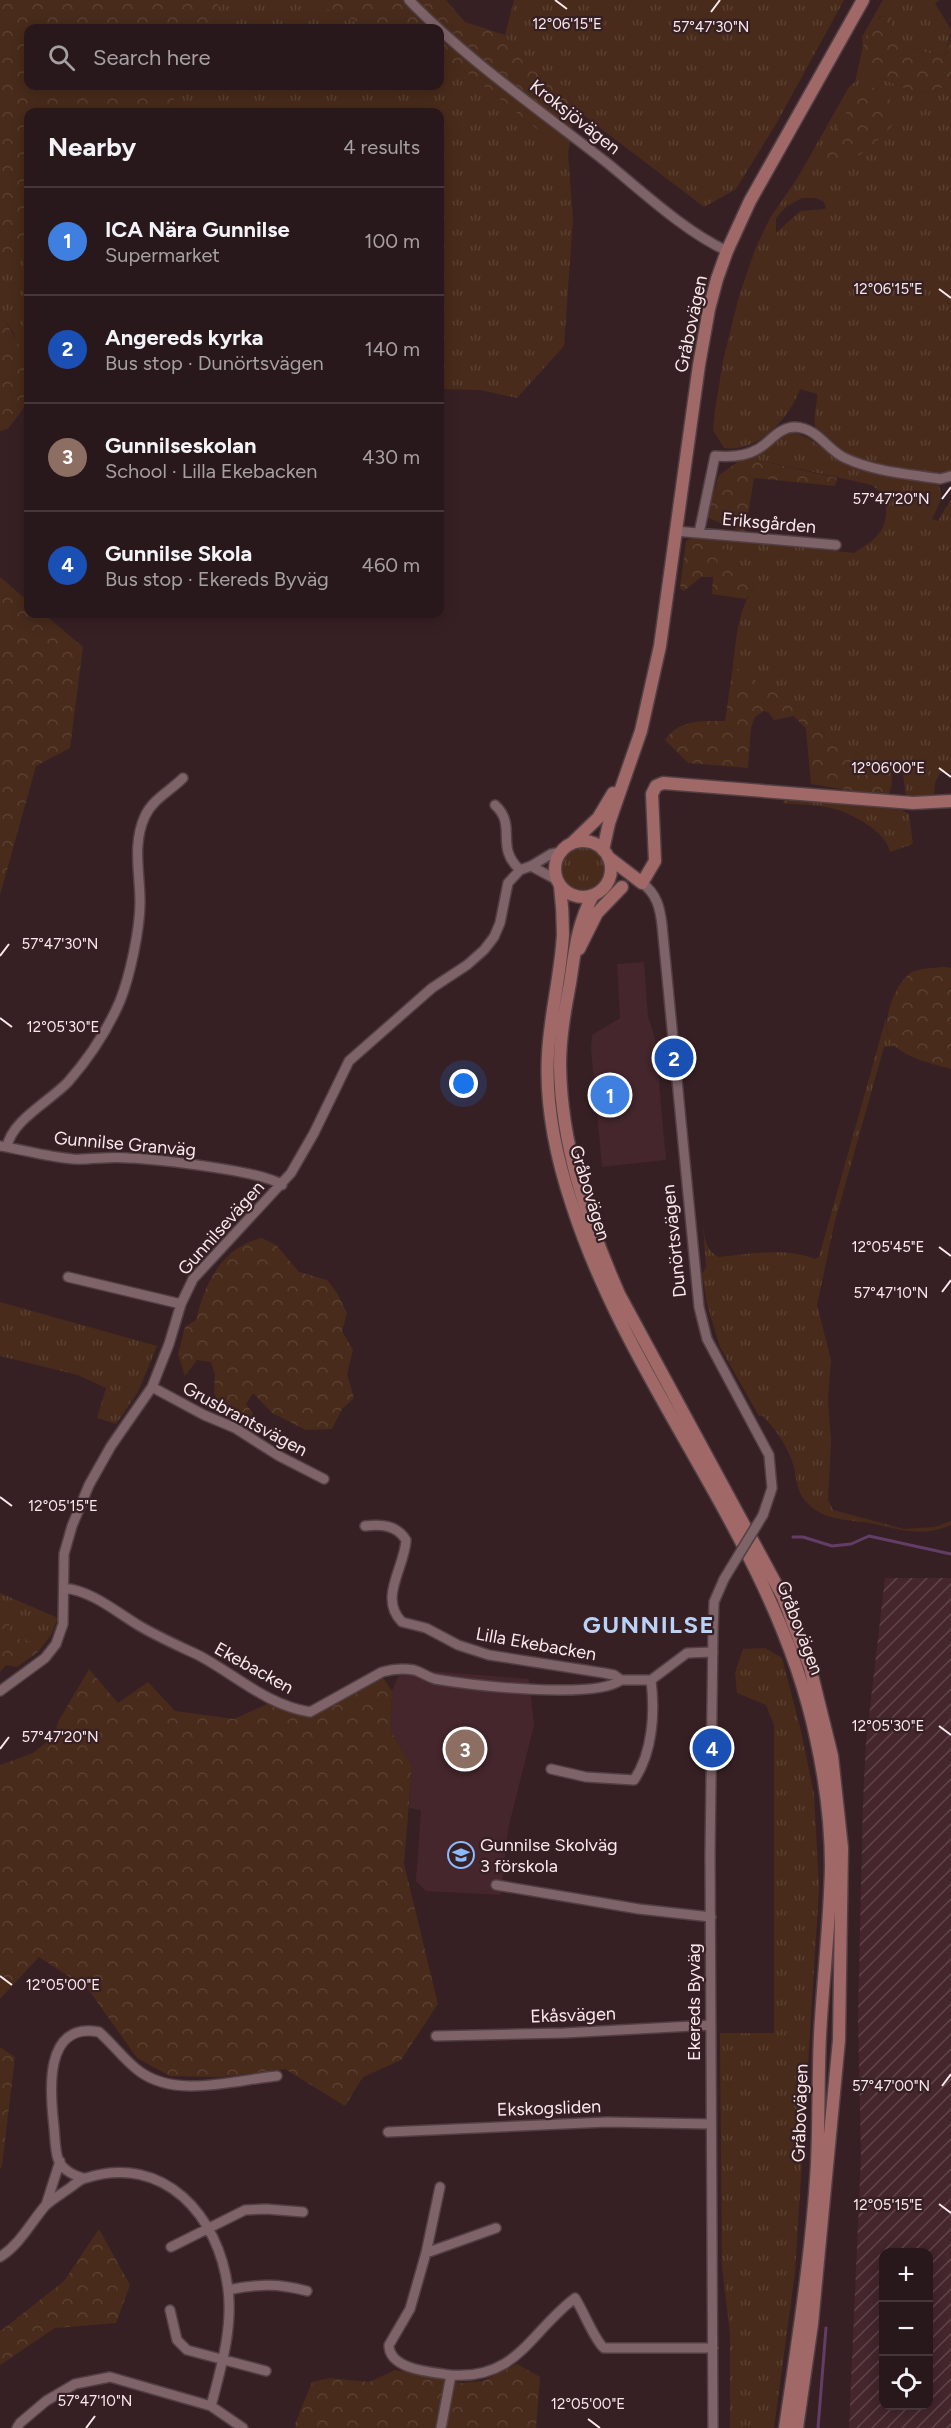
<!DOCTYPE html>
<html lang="en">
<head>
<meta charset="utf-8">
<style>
	body { margin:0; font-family:Figtree,sans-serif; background:#352528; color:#f1f3f6 }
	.controls { position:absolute; right:18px; bottom:18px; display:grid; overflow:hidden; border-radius:12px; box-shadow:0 3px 15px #0003 }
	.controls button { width:54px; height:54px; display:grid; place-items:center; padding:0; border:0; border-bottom:2px solid #45373a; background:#29181b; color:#f1f3f6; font:30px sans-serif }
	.you { position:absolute; left:464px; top:1084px; width:21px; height:21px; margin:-15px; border:4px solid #fff; border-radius:50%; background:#1a73e8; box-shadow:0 0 0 9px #1a73e833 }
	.badge { display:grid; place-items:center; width:39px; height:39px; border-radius:50%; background:#8bb9fc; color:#fff; font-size:20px; font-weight:700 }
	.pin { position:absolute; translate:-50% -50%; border:3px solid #fff; box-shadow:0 2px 6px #0006 }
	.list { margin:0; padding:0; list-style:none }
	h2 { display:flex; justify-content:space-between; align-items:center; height:78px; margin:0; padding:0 24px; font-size:26px }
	h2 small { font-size:20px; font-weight:400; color:#a5a0a3 }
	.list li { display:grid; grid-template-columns:39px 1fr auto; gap:18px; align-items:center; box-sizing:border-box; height:108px; padding:0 24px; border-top:2px solid #45373a }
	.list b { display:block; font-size:22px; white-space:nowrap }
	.list p { margin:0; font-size:20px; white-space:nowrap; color:#a5a0a3 }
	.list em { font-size:20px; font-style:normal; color:#a5a0a3 }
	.icon { flex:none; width:33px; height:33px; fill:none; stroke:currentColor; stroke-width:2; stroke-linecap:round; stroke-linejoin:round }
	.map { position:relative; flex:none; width:951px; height:2428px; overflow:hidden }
	.search { position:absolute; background:#29181b; box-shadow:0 3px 15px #0003; left:24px; top:24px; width:420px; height:66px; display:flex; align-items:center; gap:15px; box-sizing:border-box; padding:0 21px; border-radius:12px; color:#a5a0a3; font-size:22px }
	.panel { position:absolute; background:#29181b; box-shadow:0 3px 15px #0003; left:24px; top:108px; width:420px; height:510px; border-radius:12px }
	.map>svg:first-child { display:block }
</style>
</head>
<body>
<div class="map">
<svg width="951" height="2428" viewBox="0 0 951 2428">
	<defs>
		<pattern id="industrial-furrows" width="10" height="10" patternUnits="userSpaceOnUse" patternTransform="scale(1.5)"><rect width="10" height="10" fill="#44262c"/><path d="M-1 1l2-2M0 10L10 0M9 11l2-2" fill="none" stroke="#60464b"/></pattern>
		<pattern id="grass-tufts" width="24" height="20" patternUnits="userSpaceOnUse" patternTransform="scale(1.5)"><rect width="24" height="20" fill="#482b1b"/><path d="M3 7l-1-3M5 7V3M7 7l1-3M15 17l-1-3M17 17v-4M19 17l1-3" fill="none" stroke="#5a4031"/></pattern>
		<pattern id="forest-crowns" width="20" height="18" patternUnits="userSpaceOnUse" patternTransform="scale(1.5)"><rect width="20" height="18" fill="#482b1b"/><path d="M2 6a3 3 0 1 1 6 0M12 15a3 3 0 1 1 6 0" fill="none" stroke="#5a4031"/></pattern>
	</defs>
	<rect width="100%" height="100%" fill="#372024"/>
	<path fill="#44262c" d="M 644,962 L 648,1016 L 655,1038 L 666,1160 L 602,1167 L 591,1049 L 592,1035 L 620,1018 L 617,964 Z
		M 418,1670 L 529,1679 L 534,1725 L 508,1829 L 501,1895 L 426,1891 L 416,1881 L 421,1810 L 409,1808 L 412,1766 L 391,1732 L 392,1691 L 399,1675 Z"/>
	<path fill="url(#industrial-furrows)" fill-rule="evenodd" d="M 885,1578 L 951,1578 L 951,2428 L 849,2428 L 861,2156 L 858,2017 L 863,1802 L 866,1742 ZM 884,2252 L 928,2252 L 928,2406 L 884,2406 Z"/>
	<path fill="url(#grass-tufts)" fill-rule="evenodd" d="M 219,0 L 307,0 L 372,28 L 214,28 Z
		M 514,0 L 844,0 L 776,124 L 736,189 L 704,207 L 574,108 L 567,93 L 523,62 L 505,35 Z
		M 883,0 L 940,0 L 935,3 L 951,30 L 946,57 L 910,48 L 891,34 L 892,15 L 879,17 L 863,70 L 913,92 L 933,93 L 951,82 L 951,473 C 919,476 832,463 817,431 C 811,419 818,406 817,394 L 800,389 C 789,419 758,453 724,448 L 713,430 L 715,410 L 723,361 L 739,296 L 756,247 L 770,218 L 798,177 L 849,87 L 855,82 L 863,46 L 862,37 ZM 802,198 L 815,198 L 823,201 L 826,207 L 825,209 L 800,211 L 776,233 L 776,218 L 787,206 Z
		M 440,58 L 460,67 L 568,154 L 573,219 L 564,346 L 517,398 L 480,390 L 440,389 L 440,112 L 165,112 L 183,86 L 440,86 Z
		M 28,240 L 28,367 L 13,332 L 0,316 L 0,264 L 8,254 Z
		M 788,432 C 811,434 821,451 841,460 C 870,474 905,477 937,483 C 946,497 938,505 932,519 L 938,521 L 951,499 L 951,773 L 946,771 L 940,773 L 935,783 L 934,797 L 906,797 L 902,767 L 891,767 L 892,784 L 889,794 L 883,796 L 872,780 L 870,771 L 862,757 L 831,743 L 806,712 L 733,666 C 736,639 738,610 754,587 L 718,537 L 854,553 C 880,536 888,531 886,498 L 872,485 L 745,457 Z
		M 785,798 L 902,810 L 909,814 L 913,844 L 890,852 C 887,832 850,812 831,808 C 816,804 799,805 783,803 Z
		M562 869a21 21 0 1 1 42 0a21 21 0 1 1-42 0Z
		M 886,1018 L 887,1033 L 894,1046 L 884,1047 L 835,1221 L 817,1305 L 831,1360 L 828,1400 L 831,1440 L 828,1500 L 833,1510 L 904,1529 L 935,1527 L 951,1521 L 951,1525 C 922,1538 899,1529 870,1523 C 845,1519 820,1521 803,1498 C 797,1489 796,1478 794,1467 C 788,1447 777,1431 763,1416 L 759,1416 L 720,1347 L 707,1304 L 702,1274 L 706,1267 L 703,1224 C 705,1239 705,1250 719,1257 C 751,1254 785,1247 815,1259 L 819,1257 Z
		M 0,1302 L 157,1346 L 138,1392 L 116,1424 L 97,1418 L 106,1388 L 78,1375 L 0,1356 Z
		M 0,1593 L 58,1618 L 51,1635 L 38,1652 L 35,1643 L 10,1638 L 4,1613 L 0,1612 Z
		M 765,1648 L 782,1658 L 801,1731 L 814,1794 L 819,1888 L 795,2272 L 774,2428 L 730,2428 L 730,2334 L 722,2266 L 720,2033 L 774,2033 L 774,1725 L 766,1705 L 737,1693 L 735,1673 L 743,1649 Z"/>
	<path fill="url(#forest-crowns)" d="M 0,0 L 219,0 L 214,28 L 28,28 L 28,86 L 183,86 L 165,112 L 28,112 L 28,240 L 9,254 L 0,264 Z
		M 307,0 L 446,0 L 465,22 L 505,35 L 523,62 L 564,86 L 575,112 L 568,154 L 460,67 L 440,58 L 440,28 L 372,28 Z
		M 892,15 L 891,34 L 910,48 L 946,57 L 951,38 L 951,82 L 933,93 L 913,92 L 863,70 L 863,46 L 880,17 Z
		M 870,85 L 896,104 L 897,120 C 878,142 855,164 826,168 L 822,155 L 857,94 Z
		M 0,316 C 17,337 36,370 28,398 C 26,408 14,420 8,429 L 0,431 Z
		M 745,457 L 837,478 L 835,486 L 754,478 L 745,533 L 706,517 L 719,475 Z
		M 694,537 L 718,537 L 754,587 L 746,599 L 712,594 L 713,577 L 701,577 L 684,591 L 680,588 L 686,541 Z
		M 0,577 L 28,601 L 28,614 L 44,614 L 83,647 L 70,748 L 36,766 L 0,895 Z
		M 733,666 L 806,712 L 831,743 L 862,757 L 870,771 L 872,780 L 882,787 L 883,796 L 811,784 L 806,729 L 794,716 L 774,720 L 769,713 L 764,711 L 755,717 L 751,728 L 748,768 L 688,763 L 665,740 C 679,719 702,721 725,721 Z
		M 944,967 L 951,968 L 951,1069 C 934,1064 909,1059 895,1046 C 876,1031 894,983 912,972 C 919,968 935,968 944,967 Z
		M 262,1238 L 276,1245 L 299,1272 L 327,1280 L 337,1293 L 347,1313 L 342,1331 L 353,1350 L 347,1374 L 354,1398 L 342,1409 L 332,1429 L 306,1430 L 272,1413 L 253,1393 L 246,1404 L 253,1414 L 249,1419 L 225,1414 L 214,1393 L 215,1374 L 211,1362 L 197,1360 L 185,1376 L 178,1354 L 185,1327 L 196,1320 C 204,1284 223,1246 262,1238 Z
		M 0,1612 L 4,1613 L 9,1624 L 10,1637 L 35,1643 L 38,1652 L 17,1667 L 6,1665 L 0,1672 Z
		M 89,1669 L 118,1703 L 148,1682 L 175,1711 L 234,1719 L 267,1704 L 308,1716 L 383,1678 L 392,1691 L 391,1732 L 412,1766 L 404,1864 L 438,2004 L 401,2060 L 363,2077 L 345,2106 L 285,2069 L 221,2077 L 170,2076 L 137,2058 L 88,1989 L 39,1957 L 0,1999 L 0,1765 L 33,1753 L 54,1736 L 58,1722 Z
		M 0,2047 L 15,2057 L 2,2166 L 0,2169 Z
		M 99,2229 L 130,2285 L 116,2323 L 55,2328 L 0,2365 L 0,2330 L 2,2330 L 64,2281 Z
		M 517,2364 L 540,2377 L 536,2428 L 296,2428 L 295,2424 L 312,2382 L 330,2378 L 369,2382 L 395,2370 L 461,2383 L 483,2381 Z"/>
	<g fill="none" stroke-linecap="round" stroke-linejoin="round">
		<path stroke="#623e66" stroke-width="3" d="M 793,1537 L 803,1537 L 832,1546 L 851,1544 L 869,1536 L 951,1554
			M 818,2428 L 826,2328"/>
		<defs>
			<path id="street" d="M 409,0 C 466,59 541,111 606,162 C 643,192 684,231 727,251
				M 675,531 L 836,545
				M 699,533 L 715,456 C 729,457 744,457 756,450 C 769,444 778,427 795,427 C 818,428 827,450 845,458 C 875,472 909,474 940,479 L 951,476
				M 495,805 C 518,826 494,846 520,870
				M 531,866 L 557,880
				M 642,883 C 657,894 660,908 662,925 L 699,1307 L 707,1339 L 769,1455 L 772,1488 L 763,1515
				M 0,1146 C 24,1150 48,1157 73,1159 C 91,1160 110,1156 128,1158 C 156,1159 264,1171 282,1185
				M 7,1147 C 11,1121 50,1101 68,1082 C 90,1057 107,1031 120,1001 C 130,976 140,929 140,902 C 140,873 132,844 145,816 C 153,799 170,791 183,778
				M 68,1277 L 181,1304
				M 152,1387 L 204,1415 L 235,1428 L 279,1456 L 324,1479
				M 365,1526 C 381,1524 397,1525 406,1540 C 405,1567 378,1598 402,1622 L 426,1628 L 458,1645 L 489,1655 L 604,1673 L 614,1675 L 621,1680 L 651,1680 L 687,1653 L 713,1652
				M 64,1588 C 92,1591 115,1611 138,1625 C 158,1637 179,1646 200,1656 C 237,1676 267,1705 310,1712 L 382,1672 C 392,1669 403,1668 414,1670 C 421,1672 428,1677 435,1679 C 470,1685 595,1700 621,1680
				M 0,1691 L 45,1658 L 56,1644 L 63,1624 L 64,1554 L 72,1526 L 89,1485 L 111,1446 L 152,1387 L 169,1344 L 181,1304 L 193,1279 L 291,1173 L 314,1133 L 349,1061 L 432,988 L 467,965 L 484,950 L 494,937 L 500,923 L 508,883 L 520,870 L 531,866 L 551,854 L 561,852
				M 551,1769 L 586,1777 L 634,1780 C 653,1752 655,1712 651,1680
				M 496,1885 L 639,1909 L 711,1917
				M 436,2036 L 564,2033 L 711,2025
				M 388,2132 L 607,2122 L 711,2124
				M 83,2178 C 73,2175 62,2170 58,2159 C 55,2150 55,2137 54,2127 C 50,2093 43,2021 99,2032 C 113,2044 124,2060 139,2071 C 176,2099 235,2080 277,2076
				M 440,2187 L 426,2253 L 410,2309 L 389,2345 C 389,2370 432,2372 451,2375 L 441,2428
				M 46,2205 L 60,2161
				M 171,2247 L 245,2210 L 266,2209 L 303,2212
				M 426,2253 L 496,2228
				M 0,2257 C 20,2244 30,2224 45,2206 C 52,2199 63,2193 71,2187 C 75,2184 80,2179 86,2178 C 164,2153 219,2216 228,2289 C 233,2328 221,2368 211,2406
				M 228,2290 C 259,2284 277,2283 307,2291
				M 170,2310 L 177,2340 L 187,2350 L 266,2371
				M 451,2375 C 517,2380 530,2332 575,2298 C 583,2310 595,2341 604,2348 L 713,2348
				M 17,2428 L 20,2423 L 46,2401 L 75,2384 L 110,2377 L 211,2406 L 243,2428
				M 713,2428 L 710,1854 L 713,1633 L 714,1602 L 724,1579"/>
			<path id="secondary" d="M555 869a28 28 0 1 1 56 0a28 28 0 1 1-56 0Z
				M 571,844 L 598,818 L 613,793
				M 603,850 L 609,823 L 641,731 L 660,646 L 699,365 L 709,309 L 717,279 L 727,251 L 750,201 L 863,0
				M 608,857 L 642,883 L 655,861 L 652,794 L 656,786 L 663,783 L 913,803 L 951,801
				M 560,886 C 562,902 563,918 563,934 C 561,974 550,1014 548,1054 C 545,1105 556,1157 572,1205 C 632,1392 775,1543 816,1738 C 825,1779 831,1823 831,1866 C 830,1922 823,1979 820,2035 C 818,2078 819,2121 817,2164 C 812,2252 798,2340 785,2428
				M 593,895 C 577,925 575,950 570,983 C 565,1010 560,1037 560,1065 C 561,1145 587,1221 619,1294 L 783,1597 L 810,1667 L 832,1756 L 842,1848 L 839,2040 L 812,2324 L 797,2428
				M 579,949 L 597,913 L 622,887"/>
		</defs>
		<use href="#street" stroke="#523f43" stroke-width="12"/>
		<use href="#secondary" stroke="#523f43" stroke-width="15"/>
		<use href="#street" stroke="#7e6368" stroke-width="9"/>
		<use href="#secondary" stroke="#a06867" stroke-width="12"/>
		<defs>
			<path id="street-bridge" d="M 724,1579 L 763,1515"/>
		</defs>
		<use href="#street-bridge" stroke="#523f43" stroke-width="12" stroke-linecap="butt"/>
		<use href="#street-bridge" stroke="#7e6368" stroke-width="9"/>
	</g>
	<path fill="none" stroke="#f9e9ec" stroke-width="2" d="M 555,0 L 567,9M 711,12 L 720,0M 939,289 L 951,298M 942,499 L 951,487M 939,768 L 951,777M 0,956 L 9,944M 0,1018 L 12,1027M 939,1247 L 951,1256M 942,1292 L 951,1280M 0,1497 L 12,1506M 939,1726 L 951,1735M 0,1749 L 9,1737M 0,1976 L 12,1985M 942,2086 L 951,2074M 939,2204 L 951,2213M 588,2419 L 600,2428M 86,2428 L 95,2416"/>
	<defs>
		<symbol id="school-ring" viewBox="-11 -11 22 22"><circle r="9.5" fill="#372024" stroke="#8bb9fc" stroke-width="1.5"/><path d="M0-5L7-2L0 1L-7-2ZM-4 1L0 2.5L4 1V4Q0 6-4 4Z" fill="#8bb9fc"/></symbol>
	</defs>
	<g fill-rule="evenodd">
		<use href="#school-ring" x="446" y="1840" width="30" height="30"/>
	</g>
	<g text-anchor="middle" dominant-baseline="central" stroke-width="4.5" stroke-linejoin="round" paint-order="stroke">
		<g font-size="18" fill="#f9e9ec" stroke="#372024">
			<text transform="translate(575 117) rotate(38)">Kroksjövägen</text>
			<text transform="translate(691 324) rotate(-78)">Gråbovägen</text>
			<text transform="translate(769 523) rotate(5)">Eriksgården</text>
			<text transform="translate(125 1144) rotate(5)">Gunnilse Granväg</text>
			<text transform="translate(590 1193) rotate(73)">Gråbovägen</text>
			<text transform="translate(221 1228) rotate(-48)">Gunnilsevägen</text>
			<text transform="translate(674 1241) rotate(-96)">Dunörtsvägen</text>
			<text transform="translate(245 1419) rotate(28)">Grusbrantsvägen</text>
			<text transform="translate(800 1628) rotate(69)">Gråbovägen</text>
			<text transform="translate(536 1644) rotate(10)">Lilla Ekebacken</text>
			<text transform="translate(254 1668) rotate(29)">Ekebacken</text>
			<text transform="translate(694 2002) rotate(-90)">Ekereds Byväg</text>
			<text transform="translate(573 2015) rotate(-2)">Ekåsvägen</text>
			<text transform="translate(549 2108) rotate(-2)">Ekskogsliden</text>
			<text transform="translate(800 2113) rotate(-88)">Gråbovägen</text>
		</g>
		<g font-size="18" fill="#f9e9ec" stroke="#372024" text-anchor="start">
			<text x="480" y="1845">Gunnilse Skolväg<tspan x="480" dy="21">3 förskola</tspan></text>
		</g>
		<g font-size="24" font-weight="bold" letter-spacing="1.5" fill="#b8d3f8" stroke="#372024">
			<text x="649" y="1624">GUNNILSE</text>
		</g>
	</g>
	<g font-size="15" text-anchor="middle" fill="#f9e9ec" stroke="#372024" stroke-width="4.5" stroke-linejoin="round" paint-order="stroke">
		<text x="567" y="29">12°06'15"E</text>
		<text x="711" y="32">57°47'30"N</text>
		<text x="888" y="294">12°06'15"E</text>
		<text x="891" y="504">57°47'20"N</text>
		<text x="888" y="773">12°06'00"E</text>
		<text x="60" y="949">57°47'30"N</text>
		<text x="63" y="1032">12°05'30"E</text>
		<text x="888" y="1252">12°05'45"E</text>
		<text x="891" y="1298">57°47'10"N</text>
		<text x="63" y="1511">12°05'15"E</text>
		<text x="888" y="1731">12°05'30"E</text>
		<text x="60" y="1742">57°47'20"N</text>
		<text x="63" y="1990">12°05'00"E</text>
		<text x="891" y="2091">57°47'00"N</text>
		<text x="888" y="2210">12°05'15"E</text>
		<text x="95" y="2406">57°47'10"N</text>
		<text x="588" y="2409">12°05'00"E</text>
	</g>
</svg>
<div class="controls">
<button>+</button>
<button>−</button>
<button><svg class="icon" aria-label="locate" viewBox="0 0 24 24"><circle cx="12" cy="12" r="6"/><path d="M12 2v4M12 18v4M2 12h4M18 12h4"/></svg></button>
</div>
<div class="you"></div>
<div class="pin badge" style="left:610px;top:1095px;background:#3f7fe0">1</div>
<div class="pin badge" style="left:674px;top:1058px;background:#1a4fb4">2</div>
<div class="pin badge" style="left:465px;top:1749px;background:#8d6e63">3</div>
<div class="pin badge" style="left:712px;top:1748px;background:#1a4fb4">4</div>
<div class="search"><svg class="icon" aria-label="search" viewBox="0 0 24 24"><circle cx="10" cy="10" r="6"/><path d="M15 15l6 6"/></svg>Search here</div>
<section class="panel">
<h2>Nearby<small>4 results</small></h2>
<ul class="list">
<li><span class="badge" style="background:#3f7fe0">1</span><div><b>ICA Nära Gunnilse</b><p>Supermarket</p></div><em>100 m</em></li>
<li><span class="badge" style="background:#1a4fb4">2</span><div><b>Angereds kyrka</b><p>Bus stop · Dunörtsvägen</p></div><em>140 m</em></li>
<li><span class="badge" style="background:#8d6e63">3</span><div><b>Gunnilseskolan</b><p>School · Lilla Ekebacken</p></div><em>430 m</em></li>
<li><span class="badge" style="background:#1a4fb4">4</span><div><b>Gunnilse Skola</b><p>Bus stop · Ekereds Byväg</p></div><em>460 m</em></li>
</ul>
</section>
</div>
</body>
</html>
